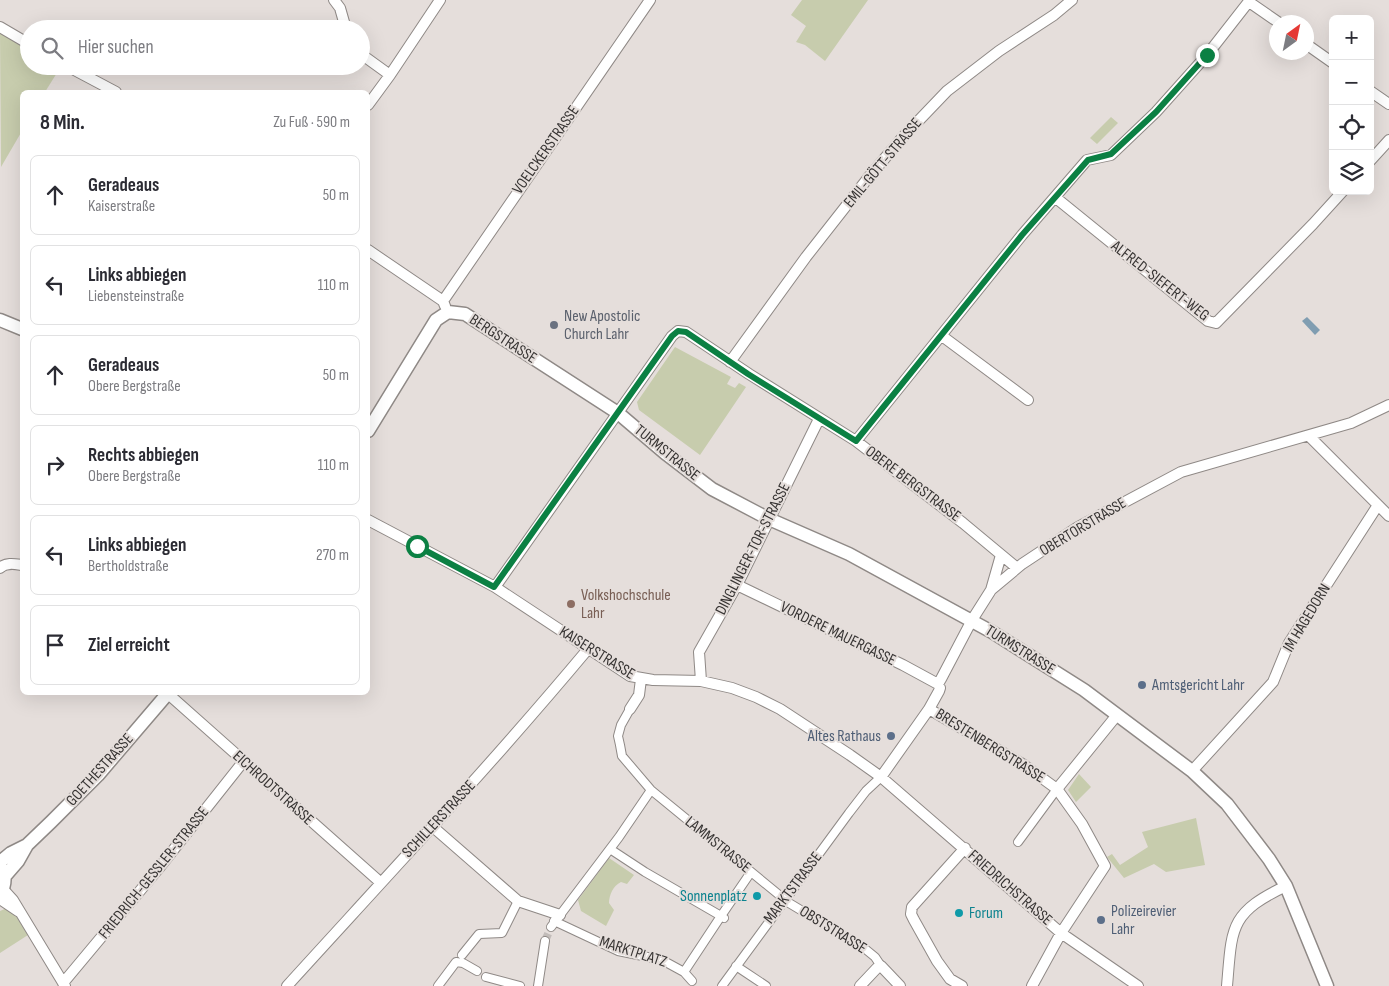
<!DOCTYPE html>
<html lang="de">
<head>
<meta charset="utf-8">
<style>
	body { margin:0; font-family:"Sofia Sans Condensed",sans-serif; background:#f2f2f3; color:#2b2b33 }
	.controls { position:absolute; right:15px; top:15px; display:grid; overflow:hidden; border-radius:8px; box-shadow:0 5px 20px #0002 }
	.controls button { width:45px; height:45px; display:grid; place-items:center; padding:0; border:0; border-bottom:1px solid #e1e1e2; background:#fff; color:#2b2b33; font:25px sans-serif }
	.compass { position:absolute; left:1269px; top:15px; width:45px; height:45px; border-radius:50%; background:#fff; box-shadow:0 5px 20px #0002; rotate:33deg }
	.stop { position:absolute; width:15px; height:15px; margin:-11px; border:4px solid #0b8043; border-radius:50%; background:#fff }
	.stop.end { background:#0b8043; border-color:#fff; box-shadow:0 1px 5px #0008 }
	.list { margin:0; padding:0; list-style:none }
	h2 { display:flex; justify-content:space-between; align-items:center; height:65px; margin:0; padding:0 20px; font-size:21px }
	h2 small { font-size:16px; font-weight:400; color:#7c7c81 }
	.list li { display:grid; grid-template-columns:32px 1fr auto; gap:15px; align-items:center; box-sizing:border-box; height:80px; margin:0 10px 10px; padding:0 10px; border:1px solid #e1e1e2; border-radius:8px }
	.list b { display:block; font-size:19px; white-space:nowrap }
	.list p { margin:0; font-size:16px; white-space:nowrap; color:#7c7c81 }
	.list em { font-size:16px; font-style:normal; color:#7c7c81 }
	.icon { flex:none; width:28px; height:28px; fill:none; stroke:currentColor; stroke-width:2; stroke-linecap:round; stroke-linejoin:round }
	.map { position:relative; flex:none; width:1389px; height:986px; overflow:hidden }
	.search { position:absolute; background:#fff; box-shadow:0 5px 20px #0002; left:20px; top:20px; width:350px; height:55px; display:flex; align-items:center; gap:12px; box-sizing:border-box; padding:0 18px; border-radius:28px; color:#7c7c81; font-size:19px }
	.panel { position:absolute; background:#fff; box-shadow:0 5px 20px #0002; left:20px; top:90px; width:350px; height:605px; border-radius:8px }
	.map>svg:first-child { display:block }
</style>
</head>
<body>
<div class="map">
<svg width="1389" height="986" viewBox="0 0 1389 986">
	<rect width="100%" height="100%" fill="#e5dedb"/>
	<path fill="#c7ccad" d="M 802,0 L 868,0 L 825,61 L 805,45 L 796,42 L 806,26 L 791,15 Z
		M 0,32 L 29,49 L 29,66 L 57,66 L 60,68 L 45,92 L 22,92 L 22,131 L 1,167 Z
		M 1111,117 L 1118,123 L 1097,144 L 1090,138 Z
		M 675,347 L 731,377 L 727,384 L 735,388 L 739,383 L 746,387 L 700,455 L 639,410 L 637,402 Z
		M 1079,774 L 1091,787 L 1076,802 L 1068,790 Z
		M 1196,818 L 1205,865 L 1166,872 L 1154,864 L 1124,878 L 1107,857 L 1112,854 L 1120,865 L 1148,847 L 1142,832 Z
		M 609,858 L 634,875 L 627,884 L 621,882 C 613,886 609,895 609,903 L 614,910 L 606,926 L 581,911 L 578,900 Z
		M 7,908 L 16,916 L 28,935 L 0,953 L 0,911 Z"/>
	<path fill="#809db1" d="M 1307,317 L 1320,330 L 1315,335 L 1302,321 Z"/>
	<g fill="none" stroke-linecap="round" stroke-linejoin="round">
		<path stroke="#c2bcb9" stroke-width="8" stroke-dasharray="8 4" stroke-linecap="butt" d="M 545,941 L 551,927"/>
		<defs>
			<path id="pedestrian" d="M 630,709 L 621,725 L 618,736 L 620,745 L 622,756 L 651,790 L 789,903 L 864,948 L 875,957 L 881,966
				M 1018,842 L 1057,789
				M 610,849 L 645,872 L 721,916 L 751,872
				M 554,921 L 618,951 L 662,960 L 684,972
				M 551,927 L 619,837 L 651,790
				M 462,955 L 479,934 L 502,933 L 518,901
				M 736,966 L 766,986
				M 486,977 L 520,986
				M 692,981 L 684,972 L 721,916 L 724,918
				M 438,986 L 456,962 L 463,963 L 477,971
				M 538,986 L 545,941
				M 722,986 L 849,813 L 866,791 L 881,777"/>
			<path id="minor" d="M 334,0 L 340,8 L 346,29
				M 1249,2 L 1278,22
				M 0,27 L 29,44
				M 1306,44 L 1333,63
				M 361,54 L 390,75
				M 67,66 L 116,92
				M 1370,91 L 1389,104
				M 368,105 L 390,75 L 440,0
				M 1370,161 L 1389,140
				M 1056,198 L 1208,321 L 1216,323 L 1313,224 L 1343,191
				M 368,250 L 443,301 L 445,306
				M 443,301 L 650,0
				M 942,336 L 1028,400
				M 730,362 L 806,257 L 868,178 L 902,138 L 947,91 L 999,51 L 1054,15 L 1072,0
				M 1309,436 L 1389,516
				M 856,441 L 1022,235 L 1087,160 L 1111,155 L 1156,112 L 1207,55 L 1250,0
				M 368,520 L 495,587 L 630,676 L 653,680 L 701,681 L 732,688 L 756,697 L 780,709 L 850,755 L 881,777 L 1061,933 L 1138,986
				M 0,568 C 6,562 15,564 22,565
				M 737,585 L 903,665 L 938,684
				M 495,587 L 672,336 L 678,331 L 686,332 L 749,374 L 856,441 L 963,523 L 1017,568
				M 991,590 L 1001,555
				M 701,681 L 699,652 L 737,585 L 819,419
				M 166,692 L 380,882
				M 630,709 L 639,695 L 641,679
				M 929,709 L 1024,765 L 1057,789 L 1082,824 L 1105,866 L 1061,933 L 1032,986
				M 1192,771 L 1273,682 L 1289,643 L 1378,505
				M 881,777 L 929,709 L 939,691 L 940,688 L 938,684 L 941,679 L 972,620 L 991,590 L 1022,564 L 1078,527 L 1181,472 L 1351,423 L 1389,405
				M 1057,789 L 1117,715
				M 433,827 L 518,901 L 560,915
				M 3,889 L 13,900 L 65,986
				M 0,899 L 18,911
				M 63,983 L 159,868 L 243,762
				M 287,986 C 388,875 491,765 588,649
				M 860,986 L 877,968 L 881,966 L 900,986
				M 962,986 L 950,979 L 937,961 L 914,920 L 911,914 L 912,907 L 965,848
				M 1227,986 C 1232,928 1229,913 1286,886"/>
			<path id="tertiary" d="M 0,320 L 22,329
				M 368,431 L 436,320 L 448,312 L 465,314 L 618,413 L 665,453 L 712,489 L 769,519 L 849,554 L 992,632 L 1084,690 L 1192,771 L 1227,804 L 1269,859 L 1286,886 L 1327,986
				M 0,862 L 11,853 L 27,845 L 51,822 L 98,775 L 169,692
				M 5,876 L 18,861 L 27,845
				M 0,894 C 5,886 6,879 3,870"/>
		</defs>
		<use href="#pedestrian" stroke="#8f8986" stroke-width="10"/>
		<use href="#minor" stroke="#8f8986" stroke-width="12"/>
		<use href="#tertiary" stroke="#8f8986" stroke-width="15"/>
		<use href="#pedestrian" stroke="#fff" stroke-width="8"/>
		<use href="#minor" stroke="#fff" stroke-width="10"/>
		<use href="#tertiary" stroke="#fff" stroke-width="12"/>
	</g>
	<g fill="none" stroke-linecap="round" stroke-linejoin="round">
		<path stroke="#0b8043" stroke-width="6" d="M 417,546 L 494,587 L 672,336 L 678,331 L 686,332 L 748,374 L 856,441 L 1022,235 L 1088,160 L 1111,154 L 1156,112 L 1207,55"/>
	</g>
	<circle fill="#6b7280" stroke="#e5dedb" stroke-width="2" cx="554" cy="325" r="5"/>
	<circle fill="#8d6e63" stroke="#e5dedb" stroke-width="2" cx="571" cy="604" r="5"/>
	<g fill="#5c6f8a" stroke="#e5dedb" stroke-width="2">
		<circle cx="1142" cy="685" r="5"/>
		<circle cx="891" cy="736" r="5"/>
		<circle cx="1101" cy="920" r="5"/>
	</g>
	<g fill="#0f9aa8" stroke="#e5dedb" stroke-width="2">
		<circle cx="757" cy="896" r="5"/>
		<circle cx="959" cy="913" r="5"/>
	</g>
	<g text-anchor="middle" dominant-baseline="central" stroke-width="4" stroke-linejoin="round" paint-order="stroke">
		<g font-size="16" fill="#373433" stroke="#e5dedb">
			<text transform="translate(546 150) rotate(-55)">VOELCKERSTRASSE</text>
			<text transform="translate(883 163) rotate(-50)">EMIL-GÖTT-STRASSE</text>
			<text transform="translate(1160 281) rotate(38)">ALFRED-SIEFERT-WEG</text>
			<text transform="translate(503 339) rotate(33)">BERGSTRASSE</text>
			<text transform="translate(667 453) rotate(39)">TURMSTRASSE</text>
			<text transform="translate(913 484) rotate(37)">OBERE BERGSTRASSE</text>
			<text transform="translate(1083 527) rotate(-31)">OBERTORSTRASSE</text>
			<text transform="translate(753 549) rotate(-63)">DINGLINGER-TOR-STRASSE</text>
			<text transform="translate(1307 618) rotate(-59)">IM HAGEDORN</text>
			<text transform="translate(838 634) rotate(26)">VORDERE MAUERGASSE</text>
			<text transform="translate(1020 650) rotate(32)">TURMSTRASSE</text>
			<text transform="translate(597 653) rotate(32)">KAISERSTRASSE</text>
			<text transform="translate(990 746) rotate(32)">BRESTENBERGSTRASSE</text>
			<text transform="translate(100 770) rotate(-48)">GOETHESTRASSE</text>
			<text transform="translate(273 788) rotate(42)">EICHRODTSTRASSE</text>
			<text transform="translate(439 819) rotate(-47)">SCHILLERSTRASSE</text>
			<text transform="translate(718 845) rotate(39)">LAMMSTRASSE</text>
			<text transform="translate(154 873) rotate(-51)">FRIEDRICH-GESSLER-STRASSE</text>
			<text transform="translate(793 888) rotate(-53)">MARKTSTRASSE</text>
			<text transform="translate(1010 888) rotate(41)">FRIEDRICHSTRASSE</text>
			<text transform="translate(833 930) rotate(32)">OBSTSTRASSE</text>
			<text transform="translate(633 952) rotate(18)">MARKTPLATZ</text>
		</g>
		<g font-size="16" fill="#5b616d" stroke="#e5dedb" text-anchor="start">
			<text x="564" y="316">New Apostolic<tspan x="564" dy="18">Church Lahr</tspan></text>
		</g>
		<g font-size="16" fill="#785e54" stroke="#e5dedb" text-anchor="start">
			<text x="581" y="595">Volkshochschule<tspan x="581" dy="18">Lahr</tspan></text>
		</g>
		<g font-size="16" fill="#4e5e75" stroke="#e5dedb" text-anchor="start">
			<text x="1152" y="685">Amtsgericht Lahr</text>
			<text x="881" y="736" text-anchor="end">Altes Rathaus</text>
			<text x="1111" y="911">Polizeirevier<tspan x="1111" dy="18">Lahr</tspan></text>
		</g>
		<g font-size="16" fill="#0d838f" stroke="#e5dedb" text-anchor="end">
			<text x="747" y="896">Sonnenplatz</text>
			<text x="969" y="913" text-anchor="start">Forum</text>
		</g>
	</g>
</svg>
<div class="controls">
<button>+</button>
<button>−</button>
<button><svg class="icon" aria-label="locate" viewBox="0 0 24 24"><circle cx="12" cy="12" r="6"/><path d="M12 2v4M12 18v4M2 12h4M18 12h4"/></svg></button>
<button><svg class="icon" aria-label="layers" viewBox="0 0 24 24"><path d="M12 4l9 5-9 5-9-5zM3 14l9 5 9-5"/></svg></button>
</div>
<svg class="compass" viewBox="-18 -18 36 36"><path d="M0-13l5 13h-10z" fill="#e53935"/><path d="M0 13l5-13h-10z" fill="#7c7c81"/></svg>
<div class="stop" style="left:417px;top:546px"></div>
<div class="stop end" style="left:1207px;top:55px"></div>
<div class="search"><svg class="icon" aria-label="search" viewBox="0 0 24 24"><circle cx="10" cy="10" r="6"/><path d="M15 15l6 6"/></svg>Hier suchen</div>
<section class="panel">
<h2>8 Min.<small>Zu Fuß · 590 m</small></h2>
<ul class="list">
<li><svg class="icon" aria-label="ahead" viewBox="0 0 24 24"><path d="M12 20V5M6 11l6-6 6 6"/></svg><div><b>Geradeaus</b><p>Kaiserstraße</p></div><em>50 m</em></li>
<li><svg class="icon" aria-label="left" viewBox="0 0 24 24"><path d="M17 20v-9H6M10 6l-5 5 5 5"/></svg><div><b>Links abbiegen</b><p>Liebensteinstraße</p></div><em>110 m</em></li>
<li><svg class="icon" aria-label="ahead" viewBox="0 0 24 24"><path d="M12 20V5M6 11l6-6 6 6"/></svg><div><b>Geradeaus</b><p>Obere Bergstraße</p></div><em>50 m</em></li>
<li><svg class="icon" aria-label="right" viewBox="0 0 24 24"><path d="M7 20v-9h11M14 6l5 5-5 5"/></svg><div><b>Rechts abbiegen</b><p>Obere Bergstraße</p></div><em>110 m</em></li>
<li><svg class="icon" aria-label="left" viewBox="0 0 24 24"><path d="M17 20v-9H6M10 6l-5 5 5 5"/></svg><div><b>Links abbiegen</b><p>Bertholdstraße</p></div><em>270 m</em></li>
<li><svg class="icon" aria-label="arrive" viewBox="0 0 24 24"><path d="M6 21V4h12l-3 4 3 4H6"/></svg><div><b>Ziel erreicht</b></div></li>
</ul>
</section>
</div>
</body>
</html>
